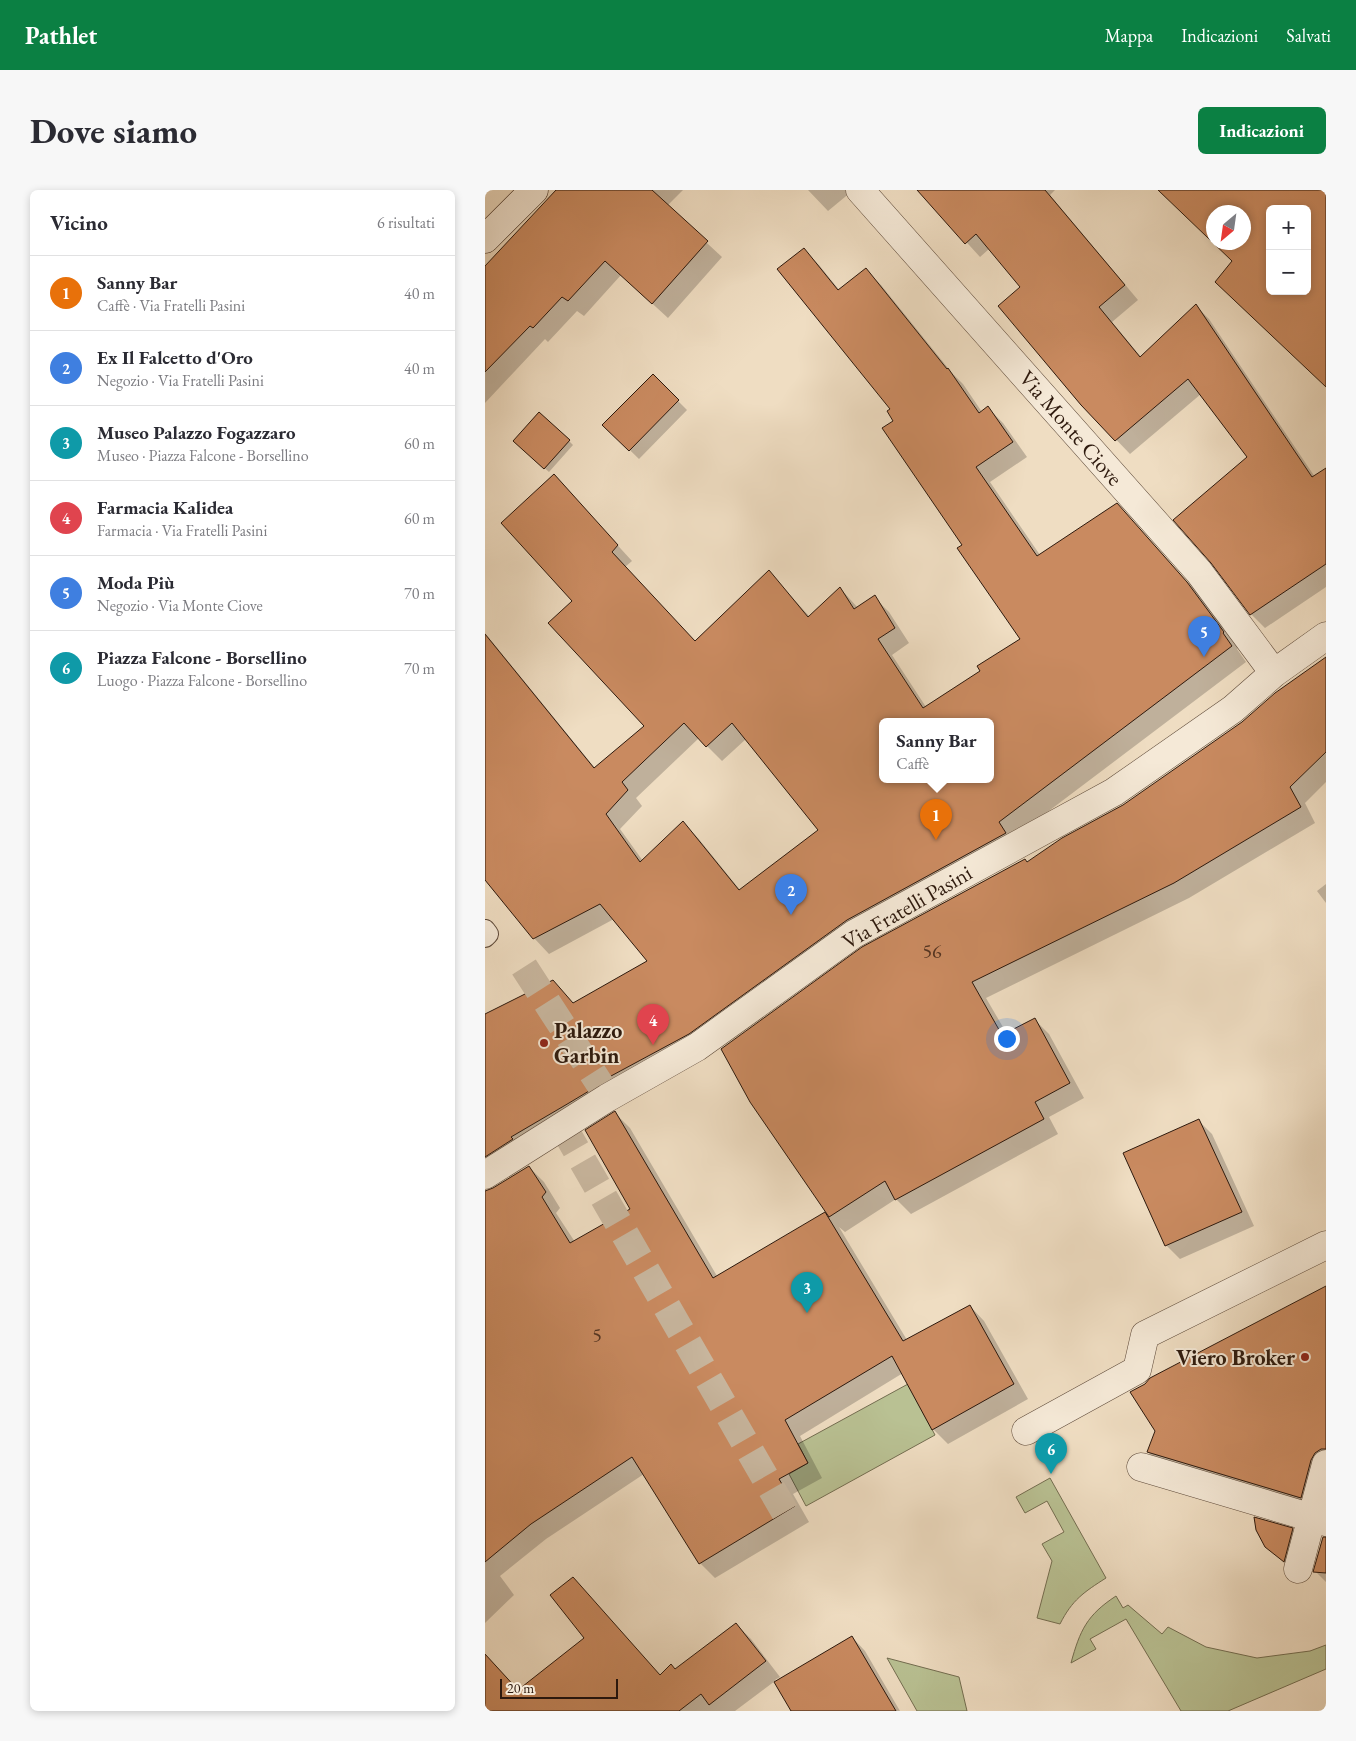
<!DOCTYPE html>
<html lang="it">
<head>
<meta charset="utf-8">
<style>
	body { margin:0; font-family:"EB Garamond",serif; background:#f7f7f7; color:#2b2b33 }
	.controls { position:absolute; right:15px; top:15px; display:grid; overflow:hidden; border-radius:8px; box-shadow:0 2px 8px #0003 }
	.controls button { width:45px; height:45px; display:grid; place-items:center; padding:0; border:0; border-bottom:1px solid #e1e1e2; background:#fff; color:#2b2b33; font:25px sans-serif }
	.compass { position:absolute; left:721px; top:15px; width:45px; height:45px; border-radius:50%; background:#fff; box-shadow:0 2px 8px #0003; rotate:209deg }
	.scale { position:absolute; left:15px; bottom:12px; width:118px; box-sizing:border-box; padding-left:5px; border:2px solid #2d190d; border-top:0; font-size:14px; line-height:18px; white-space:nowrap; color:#2d190d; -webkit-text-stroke:4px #f5e9d7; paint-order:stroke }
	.you { position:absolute; left:521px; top:848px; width:18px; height:18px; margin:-12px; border:4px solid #fff; border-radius:50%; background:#1a73e8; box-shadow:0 0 0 8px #1a73e833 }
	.badge { display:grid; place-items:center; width:32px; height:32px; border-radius:50%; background:#0b8043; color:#fff; font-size:16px; font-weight:700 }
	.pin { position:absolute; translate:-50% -41px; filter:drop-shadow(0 1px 2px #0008) }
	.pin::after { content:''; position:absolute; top:26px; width:18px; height:15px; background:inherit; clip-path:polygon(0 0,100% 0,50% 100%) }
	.popup { position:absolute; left:394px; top:528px; width:115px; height:65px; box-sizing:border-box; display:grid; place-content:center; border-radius:8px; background:#fff; filter:drop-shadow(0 1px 4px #0005); font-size:16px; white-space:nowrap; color:#7c7c81 }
	.popup b { font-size:19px; color:#2b2b33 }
	.popup::after { content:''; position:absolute; left:50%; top:100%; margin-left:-10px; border:10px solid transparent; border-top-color:#fff }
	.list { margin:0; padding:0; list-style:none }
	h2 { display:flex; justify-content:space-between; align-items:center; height:65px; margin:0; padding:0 20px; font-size:21px }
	h2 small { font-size:16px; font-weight:400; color:#7c7c81 }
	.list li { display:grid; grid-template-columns:32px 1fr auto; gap:15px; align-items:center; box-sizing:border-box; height:75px; padding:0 20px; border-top:1px solid #e1e1e2 }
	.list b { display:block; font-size:19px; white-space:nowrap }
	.list p { margin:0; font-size:16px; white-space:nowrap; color:#7c7c81 }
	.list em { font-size:16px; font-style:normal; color:#7c7c81 }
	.map { position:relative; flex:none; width:841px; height:1521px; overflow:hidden; border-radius:8px }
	header { display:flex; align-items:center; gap:30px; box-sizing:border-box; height:70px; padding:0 25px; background:#0b8043; color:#fff }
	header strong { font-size:24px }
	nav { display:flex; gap:28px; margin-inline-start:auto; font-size:18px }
	.intro { display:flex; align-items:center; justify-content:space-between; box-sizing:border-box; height:120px; padding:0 30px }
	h1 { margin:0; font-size:35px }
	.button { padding:12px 22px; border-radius:8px; background:#0b8043; color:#fff; font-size:18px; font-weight:700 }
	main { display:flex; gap:30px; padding:0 30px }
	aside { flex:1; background:#fff; border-radius:8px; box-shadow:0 2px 8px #0003 }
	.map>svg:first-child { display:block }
</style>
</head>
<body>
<header>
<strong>Pathlet</strong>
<nav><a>Mappa</a><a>Indicazioni</a><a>Salvati</a></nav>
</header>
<div class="intro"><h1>Dove siamo</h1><a class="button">Indicazioni</a></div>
<main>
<aside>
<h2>Vicino<small>6 risultati</small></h2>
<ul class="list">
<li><span class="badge" style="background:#e8710a">1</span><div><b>Sanny Bar</b><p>Caffè · Via Fratelli Pasini</p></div><em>40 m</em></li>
<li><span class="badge" style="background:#3f7fe0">2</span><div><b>Ex Il Falcetto d'Oro</b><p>Negozio · Via Fratelli Pasini</p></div><em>40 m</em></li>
<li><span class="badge" style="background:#0f9aa8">3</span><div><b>Museo Palazzo Fogazzaro</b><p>Museo · Piazza Falcone - Borsellino</p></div><em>60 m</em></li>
<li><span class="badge" style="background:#e0444e">4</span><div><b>Farmacia Kalidea</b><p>Farmacia · Via Fratelli Pasini</p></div><em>60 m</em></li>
<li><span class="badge" style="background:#3f7fe0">5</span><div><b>Moda Più</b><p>Negozio · Via Monte Ciove</p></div><em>70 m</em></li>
<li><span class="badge" style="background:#0f9aa8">6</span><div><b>Piazza Falcone - Borsellino</b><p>Luogo · Piazza Falcone - Borsellino</p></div><em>70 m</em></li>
</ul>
</aside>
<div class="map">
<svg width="841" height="1521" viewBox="0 0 841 1521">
	<rect width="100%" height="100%" fill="#efddc2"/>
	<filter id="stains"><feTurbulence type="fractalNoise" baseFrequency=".004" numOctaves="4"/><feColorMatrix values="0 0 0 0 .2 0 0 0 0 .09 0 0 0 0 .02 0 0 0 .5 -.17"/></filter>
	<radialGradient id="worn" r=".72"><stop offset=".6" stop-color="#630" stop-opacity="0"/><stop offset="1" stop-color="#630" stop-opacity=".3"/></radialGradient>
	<path fill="#b9c193" stroke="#736d50" d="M 423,1194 L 450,1245 L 321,1316 L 304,1284 L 323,1273 L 313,1254 Z
		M 565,1288 L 621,1388 C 599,1402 587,1410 575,1434 L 552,1428 L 567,1371 L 557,1354 L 579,1342 L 562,1311 L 540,1323 L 531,1307 Z
		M 631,1406 L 638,1418 L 643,1415 L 677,1444 L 683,1437 L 721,1457 L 772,1468 L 825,1461 L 841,1455 L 841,1479 L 743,1521 L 696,1521 L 641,1429 L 605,1449 L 611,1459 L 586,1473 C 595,1440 602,1425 631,1406 Z
		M 402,1468 L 474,1487 L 482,1521 L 432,1521 Z"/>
	<path fill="#0003" fill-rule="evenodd" d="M 81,0 L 198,0 L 182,16 L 237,67 L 183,128 L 136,85 L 99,126 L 92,121 L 63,152 L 60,149 L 0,213 L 0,78 Z
		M 323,0 L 364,0 L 366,2 L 343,21 Z
		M 434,0 L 570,0 L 565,5 L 653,110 L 627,132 L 656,167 L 711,116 L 724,129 L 830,287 L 841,280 L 841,397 L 780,438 L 766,424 L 763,267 L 716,204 L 645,264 L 597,214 L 537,97 L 504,59 L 495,67 Z
		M 675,0 L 841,0 L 841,196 L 749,72 L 758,52 L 758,22 L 728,22 L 728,52 ZM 785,19 L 822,19 L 822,101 L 785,101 Z
		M 319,60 L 334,75 L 355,101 L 381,80 L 396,95 L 467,183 L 478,194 L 497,222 L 503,218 L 518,233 L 542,267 L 505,292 L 555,365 L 647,330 L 717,408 L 753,458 L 752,459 L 761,472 L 528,648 L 375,746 L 0,996 L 0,826 L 68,792 L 89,814 L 164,772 L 129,729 L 64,764 L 49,748 L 0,688 L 0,443 L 110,578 L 160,536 L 89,411 L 83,301 L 147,371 L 140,377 L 210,452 L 284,382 L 325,427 L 355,398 L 373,418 L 389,407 L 404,422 L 424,453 L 407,465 L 441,517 L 497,481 L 536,449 L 479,356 L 410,231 L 406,219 ZM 397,531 L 505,531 L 505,589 L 397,589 ZM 214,548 L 237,571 L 261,549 L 335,641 L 255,700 L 213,648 L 198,633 L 158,671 L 135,639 L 157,616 L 151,608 Z
		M 168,186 L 202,220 L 154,269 L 119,235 Z
		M 84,251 L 88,255 L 64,282 L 34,256 Z
		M 841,469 L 841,592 L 820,613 L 830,633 L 704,708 L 501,808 L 522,844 L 549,829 L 564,844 L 599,908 L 564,927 L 573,944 L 426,1024 L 411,1009 L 360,1042 L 354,1037 L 422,1150 L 485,1116 L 499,1131 L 543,1209 L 463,1254 L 448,1239 L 418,1183 L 315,1246 L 337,1288 L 308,1304 L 324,1332 L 230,1388 L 215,1373 L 159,1284 L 61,1349 L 15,1386 L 29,1405 L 0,1433 L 0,1002 L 9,999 L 44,977 L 59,992 L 75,1018 L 71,1023 L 90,1052 L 147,1020 L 130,923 L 145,938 L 232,1086 L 340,1023 L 344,1027 L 543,673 L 639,616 L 758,533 Z
		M 841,694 L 841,713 L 832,701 Z
		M 714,931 L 727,944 L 769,1036 L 695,1069 L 682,1056 L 640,964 Z
		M 841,1097 L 841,1290 L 832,1324 L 679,1278 L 663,1262 Z
		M 807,1340 L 823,1356 L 815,1387 L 781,1356 Z
		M 841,1348 L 841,1392 L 830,1381 Z
		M 88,1388 L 176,1486 L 191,1480 L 251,1434 L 266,1449 L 295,1487 L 290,1490 L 291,1492 L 367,1447 L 380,1461 L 415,1521 L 308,1521 L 290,1491 L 250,1521 L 0,1521 L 0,1464 L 33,1501 L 101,1448 Z"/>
	<path fill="#c98a60" stroke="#2d190d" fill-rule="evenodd" d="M 71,0 L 167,0 L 223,51 L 167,114 L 120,71 L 83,111 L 77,107 L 48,138 L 45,136 L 0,182 L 0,76 Z
		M 432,0 L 560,0 L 640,95 L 614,117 L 655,167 L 711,114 L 827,287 L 841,278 L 841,374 L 765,425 L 726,373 L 688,330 L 762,267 L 703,189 L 630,251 L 596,215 L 513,116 L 535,97 L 491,44 L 480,54 Z
		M 673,0 L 841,0 L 841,197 L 730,92 L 747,71 ZM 785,19 L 822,19 L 822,101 L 785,101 ZM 728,22 L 758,22 L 758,52 L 728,52 Z
		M 319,58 L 353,100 L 381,78 L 462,179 L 463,178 L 494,223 L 503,216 L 528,252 L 491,277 L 552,366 L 632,313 L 702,392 L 739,442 L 738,443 L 747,456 L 514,632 L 521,643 L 362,730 L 204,844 L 113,893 L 114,895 L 84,913 L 26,947 L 28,949 L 0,967 L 0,824 L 68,790 L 88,813 L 162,771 L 115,714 L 48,749 L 0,690 L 0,444 L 109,578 L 159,536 L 63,433 L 87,411 L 16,333 L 69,284 L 133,355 L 127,362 L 210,451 L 284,380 L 323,427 L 355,397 L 369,419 L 390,405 L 410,438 L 393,449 L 438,518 L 495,481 L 492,476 L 535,449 L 472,358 L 477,355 L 397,238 L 408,231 L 402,221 L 405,219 L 292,79 ZM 397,531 L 505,531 L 505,589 L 397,589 ZM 199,533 L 221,557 L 247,533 L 333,640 L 254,700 L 198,631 L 155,672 L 121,624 L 143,600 L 137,592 Z
		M 168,184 L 194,210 L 144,261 L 117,235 Z
		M 54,222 L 85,250 L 59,279 L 28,251 Z
		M 841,467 L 841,562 L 805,597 L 816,617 L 689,693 L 487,792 L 517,845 L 550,828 L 585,893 L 550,912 L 559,929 L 410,1010 L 400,991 L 344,1027 L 265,912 L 236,859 L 377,757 L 540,669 L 542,672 L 577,648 L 638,615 L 757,532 L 790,503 Z
		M 130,921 L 228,1088 L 340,1022 L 418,1151 L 485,1115 L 529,1194 L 447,1240 L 407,1166 L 300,1230 L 323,1273 L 294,1289 L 310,1316 L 214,1374 L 147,1267 L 46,1334 L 0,1372 L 0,1001 L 8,998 L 44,976 L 61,1002 L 57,1007 L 85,1053 L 145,1019 L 100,940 Z
		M 714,929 L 757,1022 L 680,1056 L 638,963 Z
		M 841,1096 L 841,1259 L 836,1259 L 830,1263 L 826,1270 L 816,1308 L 662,1262 L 670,1241 L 645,1202 L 660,1194 L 665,1188 Z
		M 769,1327 L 808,1338 L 799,1372 L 780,1357 L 771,1340 Z
		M 838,1347 L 841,1347 L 841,1383 L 828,1382 Z
		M 88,1387 L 175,1485 L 186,1474 L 190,1479 L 251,1433 L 281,1471 L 224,1515 L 216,1504 L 194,1521 L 0,1521 L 0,1464 L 33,1500 L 99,1448 L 65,1405 Z
		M 367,1446 L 411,1521 L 306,1521 L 289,1492 Z"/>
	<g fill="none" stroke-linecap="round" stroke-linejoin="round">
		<path stroke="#c8b69e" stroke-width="28" stroke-dasharray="28 14" stroke-linecap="butt" d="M 39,777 L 118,899 L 122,908
			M 77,935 L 300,1322"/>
		<defs>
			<path id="lane" d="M 0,740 L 3,744 L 0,747"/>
			<path id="street" d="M 375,0 L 714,382 L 789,483
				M 0,985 L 122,908 L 212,857 L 369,744 L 629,602 L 748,519 L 789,483 L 841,446
				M 541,1241 L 652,1180 L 660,1145 L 841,1055
				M 656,1277 L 841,1332
				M 813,1379 L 841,1274"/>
			<path id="secondary" d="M 0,49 L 49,0"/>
		</defs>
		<use href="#lane" stroke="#5e4a3a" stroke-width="22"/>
		<use href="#street" stroke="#5e4a3a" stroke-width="29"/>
		<use href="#secondary" stroke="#2d190d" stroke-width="29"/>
		<use href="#lane" stroke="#f5e9d7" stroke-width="20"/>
		<use href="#street" stroke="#f5e9d7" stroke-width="28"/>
		<use href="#secondary" stroke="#f5e9d7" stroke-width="28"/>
	</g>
	<g fill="#8f2418" stroke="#f5e9d7" stroke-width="2">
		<circle cx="59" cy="853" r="5"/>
		<circle cx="820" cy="1167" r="5"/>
	</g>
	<g text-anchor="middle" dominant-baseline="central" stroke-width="4" stroke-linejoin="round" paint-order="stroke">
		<g font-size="20" fill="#543522">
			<text x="447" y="761">56</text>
			<text x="112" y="1145">5</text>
		</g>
		<g font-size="22" fill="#2d190d" stroke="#f5e9d7">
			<text transform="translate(586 238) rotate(49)">Via Monte Ciove</text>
			<text transform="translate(422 717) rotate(-30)">Via Fratelli Pasini</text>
		</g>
		<g font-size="22" font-weight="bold" fill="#2d190d" stroke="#f5e9d7" text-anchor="start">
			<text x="69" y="840">Palazzo<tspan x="69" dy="25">Garbin</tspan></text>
			<text x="810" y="1167" text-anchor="end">Viero Broker</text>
		</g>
	</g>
	<rect width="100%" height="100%" filter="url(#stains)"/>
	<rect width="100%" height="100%" fill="url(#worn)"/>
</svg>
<div class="controls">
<button>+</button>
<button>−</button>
</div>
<svg class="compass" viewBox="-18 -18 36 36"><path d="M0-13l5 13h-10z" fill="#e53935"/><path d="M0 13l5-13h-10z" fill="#7c7c81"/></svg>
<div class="scale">20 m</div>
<div class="you"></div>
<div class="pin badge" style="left:451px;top:650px;background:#e8710a">1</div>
<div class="popup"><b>Sanny Bar</b>Caffè</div>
<div class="pin badge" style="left:306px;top:725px;background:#3f7fe0">2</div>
<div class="pin badge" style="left:322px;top:1123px;background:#0f9aa8">3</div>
<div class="pin badge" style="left:168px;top:855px;background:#e0444e">4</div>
<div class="pin badge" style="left:719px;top:467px;background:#3f7fe0">5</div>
<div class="pin badge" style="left:566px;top:1284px;background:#0f9aa8">6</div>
</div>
</main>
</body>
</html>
